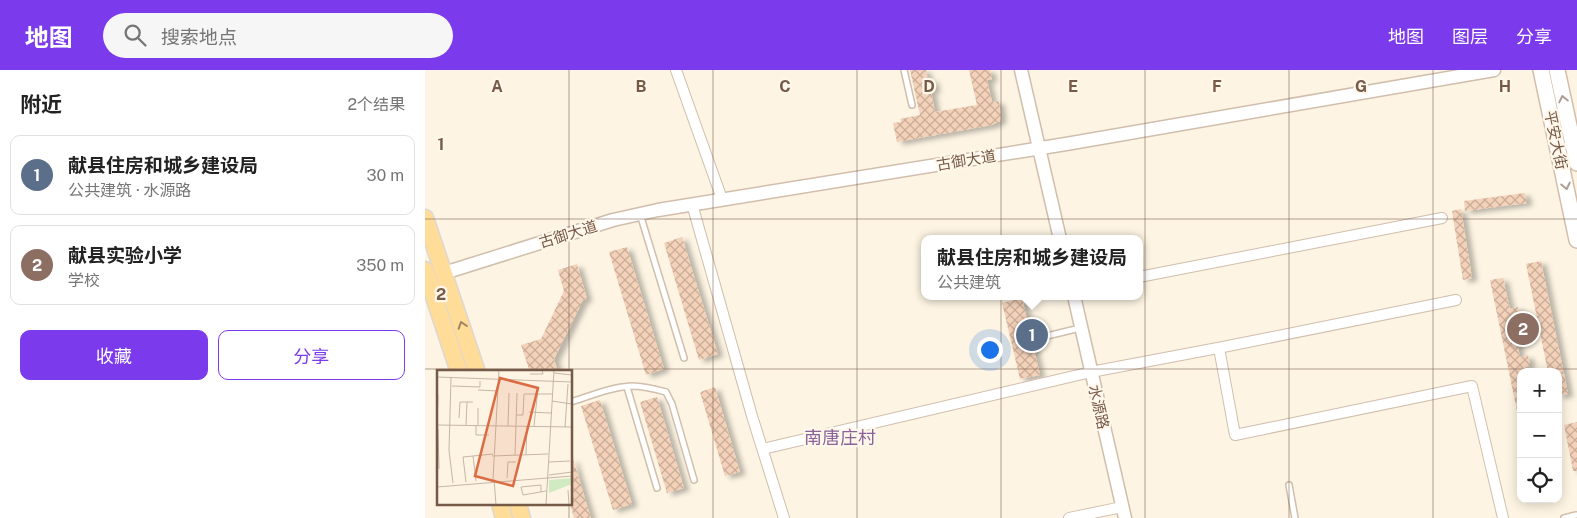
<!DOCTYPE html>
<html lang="zh">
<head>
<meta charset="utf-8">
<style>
	body { margin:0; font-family:"Public Sans","Noto Sans SC",sans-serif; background:#f6f6f6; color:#222 }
	.controls { position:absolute; right:15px; bottom:15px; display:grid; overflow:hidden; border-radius:10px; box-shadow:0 2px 12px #0003 }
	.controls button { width:45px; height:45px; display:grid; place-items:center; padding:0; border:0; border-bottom:1px solid #e0e0e0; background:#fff; color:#222; font:25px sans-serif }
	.you { position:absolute; left:564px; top:279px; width:18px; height:18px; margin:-12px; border:4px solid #fff; border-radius:50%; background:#1a73e8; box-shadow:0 0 0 8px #1a73e833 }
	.badge { display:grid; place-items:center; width:32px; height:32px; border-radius:50%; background:#7c3aed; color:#fff; font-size:16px; font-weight:700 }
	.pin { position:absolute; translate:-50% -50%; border:2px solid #fff; box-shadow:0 1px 5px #0006 }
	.popup { position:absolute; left:496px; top:165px; width:222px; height:65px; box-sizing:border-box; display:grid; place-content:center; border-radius:10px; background:#fff; filter:drop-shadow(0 1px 4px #0005); font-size:16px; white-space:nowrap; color:#767676 }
	.popup b { font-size:19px; color:#222 }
	.popup::after { content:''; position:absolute; left:50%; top:100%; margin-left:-10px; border:10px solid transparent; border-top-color:#fff }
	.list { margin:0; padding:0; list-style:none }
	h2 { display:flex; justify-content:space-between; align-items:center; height:65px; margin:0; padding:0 20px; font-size:21px }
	h2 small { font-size:16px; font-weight:400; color:#767676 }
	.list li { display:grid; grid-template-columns:32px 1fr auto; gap:15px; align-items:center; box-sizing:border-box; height:80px; margin:0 10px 10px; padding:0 10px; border:1px solid #e0e0e0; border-radius:10px }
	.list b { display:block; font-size:19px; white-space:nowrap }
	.list p { margin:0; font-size:16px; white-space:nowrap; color:#767676 }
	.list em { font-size:16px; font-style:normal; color:#767676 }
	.actions { display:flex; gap:10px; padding:15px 20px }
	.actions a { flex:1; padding:11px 0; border:1px solid #7c3aed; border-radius:10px; text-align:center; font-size:18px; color:#7c3aed }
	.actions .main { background:#7c3aed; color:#fff }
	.icon { flex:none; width:28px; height:28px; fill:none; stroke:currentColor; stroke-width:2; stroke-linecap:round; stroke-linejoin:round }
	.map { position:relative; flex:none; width:1152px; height:448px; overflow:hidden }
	header { display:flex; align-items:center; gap:30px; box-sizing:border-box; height:70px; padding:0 25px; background:#7c3aed; color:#fff }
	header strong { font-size:24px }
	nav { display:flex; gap:28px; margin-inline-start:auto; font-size:18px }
	.search { width:350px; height:45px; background:#f6f6f6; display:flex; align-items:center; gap:12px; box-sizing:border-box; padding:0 18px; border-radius:28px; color:#767676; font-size:19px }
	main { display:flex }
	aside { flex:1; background:#fff }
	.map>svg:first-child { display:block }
</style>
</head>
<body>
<header>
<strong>地图</strong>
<div class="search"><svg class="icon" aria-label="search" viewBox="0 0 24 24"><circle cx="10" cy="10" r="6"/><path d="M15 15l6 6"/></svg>搜索地点</div>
<nav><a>地图</a><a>图层</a><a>分享</a></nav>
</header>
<main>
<aside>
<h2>附近<small>2个结果</small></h2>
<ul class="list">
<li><span class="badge" style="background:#5c6f8a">1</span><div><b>献县住房和城乡建设局</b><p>公共建筑 · 水源路</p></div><em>30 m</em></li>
<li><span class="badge" style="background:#8d6e63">2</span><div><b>献县实验小学</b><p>学校</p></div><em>350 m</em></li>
</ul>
<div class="actions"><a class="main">收藏</a><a>分享</a></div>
</aside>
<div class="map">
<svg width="1152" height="448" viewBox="0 0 1152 448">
	<defs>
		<pattern id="building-cross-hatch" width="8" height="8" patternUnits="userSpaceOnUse" patternTransform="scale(1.25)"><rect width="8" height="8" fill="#f4d2b9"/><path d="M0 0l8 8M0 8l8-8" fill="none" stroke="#caad98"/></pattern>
		<filter id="shadow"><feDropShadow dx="5.5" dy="3" stdDeviation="2.5" flood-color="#0004"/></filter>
	</defs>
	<rect width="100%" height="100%" fill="#fdf4e3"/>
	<path fill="url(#building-cross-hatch)" filter="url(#shadow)" d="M 485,0 L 501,0 L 503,10 L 508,9 L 510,20 L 506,21 L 510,42 L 552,35 L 544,0 L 565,0 L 567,9 L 562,10 L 567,32 L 574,31 L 576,47 L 575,51 L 567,55 L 472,72 L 468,53 L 476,52 L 475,49 L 495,45 Z
		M 1100,123 L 1102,133 L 1040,141 L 1039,131 Z
		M 1036,139 L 1047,208 L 1038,210 L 1027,141 Z
		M 257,167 L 293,284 L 274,290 L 239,173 Z
		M 202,177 L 239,299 L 221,305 L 184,182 Z
		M 1116,191 L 1143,324 L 1133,326 L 1133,302 L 1123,302 L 1101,194 Z
		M 152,194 L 162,229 L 158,230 L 129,289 L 133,302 L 105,302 L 96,275 L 116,269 L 139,221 L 133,200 Z
		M 1078,208 L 1085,239 L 1093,237 L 1095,251 L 1088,253 L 1095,287 L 1103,285 L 1105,296 L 1097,298 L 1098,302 L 1096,302 L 1096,341 L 1092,341 L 1065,210 Z
		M 597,228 L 615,305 L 595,309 L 577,233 Z
		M 290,317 L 315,402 L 300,406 L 275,322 Z
		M 232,327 L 259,418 L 242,423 L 215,332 Z
		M 175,330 L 207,434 L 188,440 L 156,336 Z
		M 1152,352 L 1152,401 L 1148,401 L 1139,355 Z
		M 146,389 L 148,389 L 166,448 L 149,448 L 145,434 L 146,434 Z"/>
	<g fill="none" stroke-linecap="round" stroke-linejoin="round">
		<defs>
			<path id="service" d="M 479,0 L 487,35
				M 215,144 L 259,288
				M 618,267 L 655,258
				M 202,317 L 232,418
				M 146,332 C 165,326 186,317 207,316 C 219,316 230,319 241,322 L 247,334 L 269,410
				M 864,415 L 870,448
				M 1139,448 L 1151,445"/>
			<path id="minor" d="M 251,0 L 297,129
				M 267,134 L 327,346 L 359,448
				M 714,207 L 1017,148
				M 794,278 L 810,365 L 1047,316 L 1078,448
				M 338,379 L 666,302 L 798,277 L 1031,230
				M 644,448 L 697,437"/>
			<path id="tertiary" d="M 596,0 L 635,169
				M 19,203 L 188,150 L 233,140 L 641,74 L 1069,0
				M 649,226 L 700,448"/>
			<path id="secondary" d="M 1116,0 L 1152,170
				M 1132,0 L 1152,93"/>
			<path id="primary" d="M 0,148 L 52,302
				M 0,200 L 34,302
				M 75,434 L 79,448
				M 93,434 L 97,448"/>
		</defs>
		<use href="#service" stroke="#d1beac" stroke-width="8"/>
		<use href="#minor" stroke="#d1beac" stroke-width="12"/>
		<use href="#tertiary" stroke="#d1beac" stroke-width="15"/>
		<use href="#secondary" stroke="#d4bda9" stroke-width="18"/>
		<use href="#primary" stroke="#ded7d3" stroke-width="19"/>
		<use href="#service" stroke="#fff" stroke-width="5"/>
		<use href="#minor" stroke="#fff" stroke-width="10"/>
		<use href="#tertiary" stroke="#fff" stroke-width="12"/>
		<use href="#secondary" stroke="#fff" stroke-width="15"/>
		<use href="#primary" stroke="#ffdc98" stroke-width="16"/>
	</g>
	<defs><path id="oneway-chevron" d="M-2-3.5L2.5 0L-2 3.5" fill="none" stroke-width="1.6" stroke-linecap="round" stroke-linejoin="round" transform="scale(1.25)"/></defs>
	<g stroke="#ad9c91">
		<use href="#oneway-chevron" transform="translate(1138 29) rotate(-102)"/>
		<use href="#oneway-chevron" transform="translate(1141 116) rotate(78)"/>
	</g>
	<use stroke="#9f8160" href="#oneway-chevron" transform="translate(37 255) rotate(-108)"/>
	<path fill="none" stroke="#765a48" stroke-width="1" stroke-opacity="0.55" d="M 144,0 L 144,302M 288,0 L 288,448M 432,0 L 432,448M 576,0 L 576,448M 720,0 L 720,448M 864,0 L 864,448M 1008,0 L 1008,448M 0,149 L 1152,149M 0,299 L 1152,299M 144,434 L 144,448"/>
	<g text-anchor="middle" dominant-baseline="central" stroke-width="4.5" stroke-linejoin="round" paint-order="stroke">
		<g font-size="15" fill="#765a48" stroke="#fff7ea">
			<text transform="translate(1131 70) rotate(78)">平安大街</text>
			<text transform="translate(541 90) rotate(-9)">古御大道</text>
			<text transform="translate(143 164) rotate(-17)">古御大道</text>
			<text transform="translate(674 337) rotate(77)">水源路</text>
		</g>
		<g font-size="18" fill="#89639a" stroke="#fff7ea">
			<text x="415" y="367">南唐庄村</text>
		</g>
	</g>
	<g transform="translate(12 300)">
		<rect width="135" height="135" fill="#fdf4e3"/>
		<path d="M 135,108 L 135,114 L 112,123 L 112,110 Z" fill="#d0ebc1"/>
		<path fill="none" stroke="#c7b6a5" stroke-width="1" d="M 117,3 L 135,5M 93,4 L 106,4 L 105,0M 0,7 L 135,12M 14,8 L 12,80 L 16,113M 15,16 L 43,17 L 43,11M 41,20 L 61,21M 115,31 L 135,34M 92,42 L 114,43M 79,45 L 86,45 L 87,24 L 116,24M 22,48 L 23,32 L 36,32M 0,55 L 135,57M 0,55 L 1,25M 29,55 L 30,32M 39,55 L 39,65 L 52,65M 41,55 L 41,38M 71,56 L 72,23M 97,56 L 101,18M 128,57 L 131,14M 1,59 L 2,99M 78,85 L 80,23M 89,85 L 90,56M 36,86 L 39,111M 55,86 L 111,84M 112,92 L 133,91M 112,105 L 135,102M 70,108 L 71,92 L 79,92M 56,109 L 62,0M 57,109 L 59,135M 29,112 L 26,87 L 56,84M 0,117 L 135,106M 131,120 L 132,135M 104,122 L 104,115 L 84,117 L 86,125 L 109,121M 109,135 L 117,0"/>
		<path fill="#db6b43" fill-opacity="0.15" stroke="#db6b43" stroke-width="2.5" d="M 63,8 L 101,18 L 76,116 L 38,106 Z"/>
		<rect width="135" height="135" fill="none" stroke="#765a48" stroke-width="2.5"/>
	</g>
	<g font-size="16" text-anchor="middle" font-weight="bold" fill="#765a48" stroke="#fff7ea" stroke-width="4.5" stroke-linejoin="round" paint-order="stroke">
		<text x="72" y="22">A</text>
		<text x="216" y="22">B</text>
		<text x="360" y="22">C</text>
		<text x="504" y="22">D</text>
		<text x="648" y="22">E</text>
		<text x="792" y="22">F</text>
		<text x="936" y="22">G</text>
		<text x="1080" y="22">H</text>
		<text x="16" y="80">1</text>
		<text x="16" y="230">2</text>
	</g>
</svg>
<div class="controls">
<button>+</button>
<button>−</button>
<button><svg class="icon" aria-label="locate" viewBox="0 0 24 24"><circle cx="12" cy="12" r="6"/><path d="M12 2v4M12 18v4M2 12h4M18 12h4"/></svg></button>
</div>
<div class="you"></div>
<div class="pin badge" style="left:607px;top:265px;background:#5c6f8a">1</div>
<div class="popup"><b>献县住房和城乡建设局</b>公共建筑</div>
<div class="pin badge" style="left:1098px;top:259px;background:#8d6e63">2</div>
</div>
</main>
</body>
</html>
